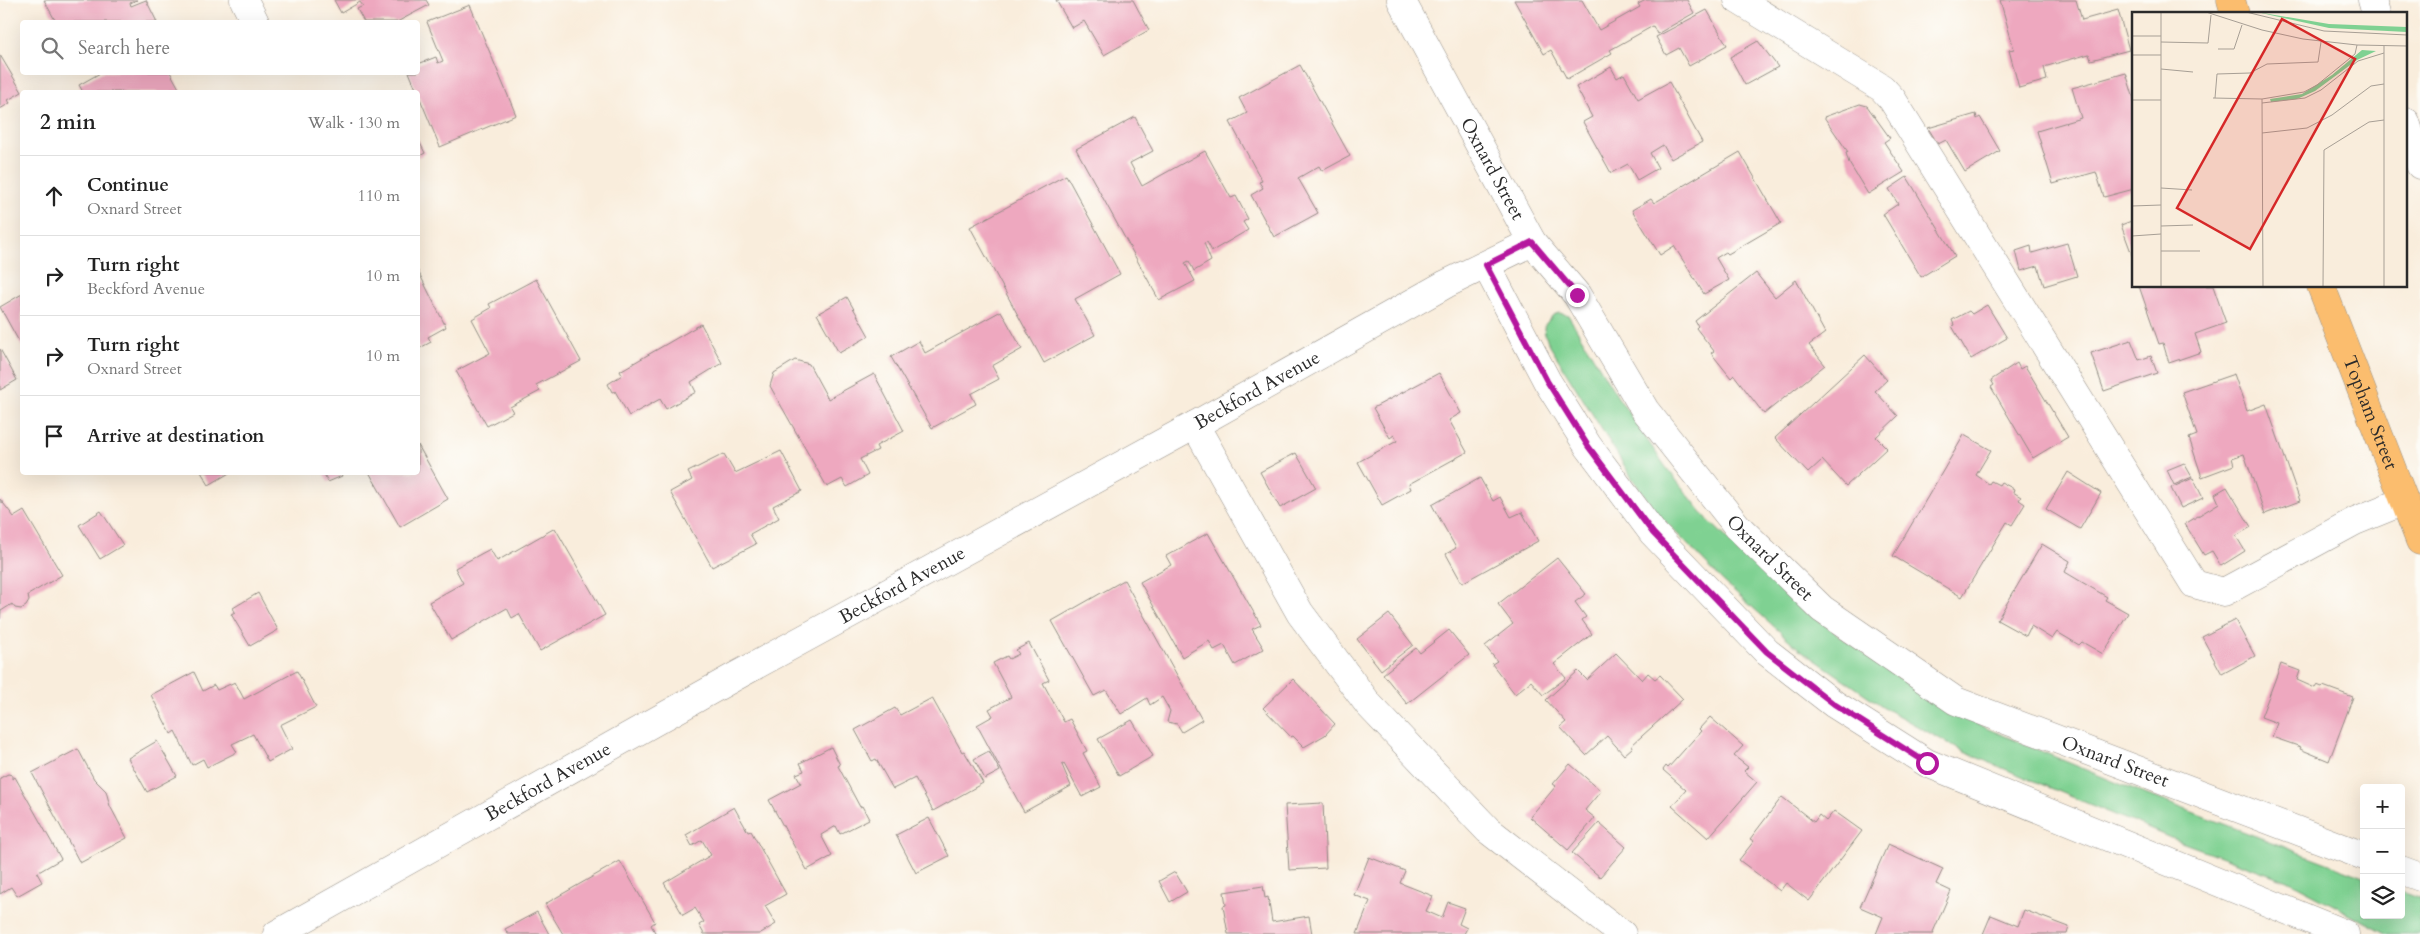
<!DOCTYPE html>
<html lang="en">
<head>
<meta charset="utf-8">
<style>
	body { margin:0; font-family:Cardo,serif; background:#f2f2f2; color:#222 }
	.controls { position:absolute; right:15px; bottom:15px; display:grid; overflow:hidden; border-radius:5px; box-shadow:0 5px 20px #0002 }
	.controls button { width:45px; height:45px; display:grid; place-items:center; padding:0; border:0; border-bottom:1px solid #e0e0e0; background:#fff; color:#222; font:25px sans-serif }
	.stop { position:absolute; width:15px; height:15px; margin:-11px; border:4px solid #b5179e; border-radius:50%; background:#fff }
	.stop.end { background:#b5179e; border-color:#fff; box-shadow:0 1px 5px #0008 }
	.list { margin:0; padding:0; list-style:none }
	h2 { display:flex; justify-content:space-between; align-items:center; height:65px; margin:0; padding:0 20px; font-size:21px }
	h2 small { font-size:16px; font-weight:400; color:#767676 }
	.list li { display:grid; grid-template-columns:32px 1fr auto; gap:15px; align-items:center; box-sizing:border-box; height:80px; padding:0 20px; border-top:1px solid #e0e0e0 }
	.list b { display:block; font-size:19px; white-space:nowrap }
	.list p { margin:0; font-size:16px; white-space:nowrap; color:#767676 }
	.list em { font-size:16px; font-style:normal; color:#767676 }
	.icon { flex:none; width:28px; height:28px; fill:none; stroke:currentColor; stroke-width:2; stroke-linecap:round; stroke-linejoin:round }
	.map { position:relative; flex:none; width:2420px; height:934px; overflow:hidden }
	.search { position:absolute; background:#fff; box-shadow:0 5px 20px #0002; left:20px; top:20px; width:400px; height:55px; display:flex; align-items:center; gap:12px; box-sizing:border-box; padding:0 18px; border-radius:5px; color:#767676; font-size:19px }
	.panel { position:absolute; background:#fff; box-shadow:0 5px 20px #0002; left:20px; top:90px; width:400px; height:385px; border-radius:5px }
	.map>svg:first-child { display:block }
</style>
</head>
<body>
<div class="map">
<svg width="2420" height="934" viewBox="0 0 2420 934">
	<rect width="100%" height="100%" fill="#fdfcf7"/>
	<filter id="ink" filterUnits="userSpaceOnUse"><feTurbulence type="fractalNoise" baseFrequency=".02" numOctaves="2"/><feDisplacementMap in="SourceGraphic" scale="10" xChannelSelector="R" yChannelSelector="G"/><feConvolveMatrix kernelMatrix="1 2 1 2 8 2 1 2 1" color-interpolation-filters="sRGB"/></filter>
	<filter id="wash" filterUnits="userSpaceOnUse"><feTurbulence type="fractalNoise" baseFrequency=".0096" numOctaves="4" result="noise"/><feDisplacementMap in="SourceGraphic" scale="20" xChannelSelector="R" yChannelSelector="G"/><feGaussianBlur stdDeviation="1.12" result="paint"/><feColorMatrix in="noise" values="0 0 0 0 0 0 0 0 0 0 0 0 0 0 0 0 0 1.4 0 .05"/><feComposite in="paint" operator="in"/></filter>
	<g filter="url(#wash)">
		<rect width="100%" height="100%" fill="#f9eddc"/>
		<path fill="#7fd192" stroke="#557e5e" d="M 1559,313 L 1568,315 L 1617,396 L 1665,466 L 1708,520 L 1791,600 L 1864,654 L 1950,713 L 2134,790 L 2364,877 L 2364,915 L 2401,915 L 2401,891 L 2420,898 L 2420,934 L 2388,934 L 2288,881 L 2173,839 L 1964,752 L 1888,710 L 1798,648 L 1722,580 L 1658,514 L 1632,478 L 1550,346 L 1545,335 L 1544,326 L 1553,315 Z"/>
		<g id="blocks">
			<path fill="#eea8bf" d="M 44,0 L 137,0 L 130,3 L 131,6 L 146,0 L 157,22 L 56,22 Z
				M 334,0 L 426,0 L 429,5 L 397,22 L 364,22 L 357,9 L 363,6 L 360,2 L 341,13 Z
				M 1056,0 L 1133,0 L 1149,30 L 1104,55 L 1084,21 L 1072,28 Z
				M 1514,0 L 1582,0 L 1599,30 L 1640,7 L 1638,4 L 1646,0 L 1687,0 L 1694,13 L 1657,34 L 1653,26 L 1610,50 L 1612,53 L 1567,79 L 1551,50 L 1544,54 Z
				M 2000,0 L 2076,0 L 2082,20 L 2118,10 L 2129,50 L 2091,60 L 2089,54 L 2044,67 L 2047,80 L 2019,88 L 2009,50 L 2014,49 Z
				M 470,5 L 516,115 L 440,147 L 409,72 L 418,72 L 418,64 L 436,57 L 438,63 L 443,61 L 427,22 Z
				M 1707,10 L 1727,45 L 1689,66 L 1679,48 L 1666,55 L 1656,37 Z
				M 1758,41 L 1778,67 L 1745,85 L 1730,57 Z
				M 0,55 L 22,92 L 8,100 L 10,103 L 0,109 Z
				M 1300,65 L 1350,156 L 1322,171 L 1319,166 L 1298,178 L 1318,213 L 1274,237 L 1251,195 L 1263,188 L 1259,182 L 1262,181 L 1230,122 L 1247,113 L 1239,98 Z
				M 1611,67 L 1617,78 L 1624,74 L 1638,99 L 1669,82 L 1702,142 L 1671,159 L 1663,145 L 1650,153 L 1658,168 L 1637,180 L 1628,164 L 1611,173 L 1583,122 L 1592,117 L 1576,87 Z
				M 102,72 L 170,72 L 181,92 L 83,92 L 79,85 Z
				M 2126,73 L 2134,99 L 2134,189 L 2104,197 L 2096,172 L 2053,184 L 2037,131 L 2081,118 L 2072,88 Z
				M 1860,104 L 1867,106 L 1890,138 L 1884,142 L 1904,172 L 1868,194 L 1849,163 L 1846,153 L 1848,152 L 1824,117 Z
				M 1976,114 L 1977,119 L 1980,117 L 2000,151 L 1965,172 L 1946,140 L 1938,144 L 1928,128 Z
				M 1135,117 L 1153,151 L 1130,163 L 1142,186 L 1205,151 L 1231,198 L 1236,196 L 1248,219 L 1243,222 L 1248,230 L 1212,251 L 1207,242 L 1204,243 L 1211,261 L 1194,271 L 1189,261 L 1185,263 L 1195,281 L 1159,300 L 1076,149 Z
				M 418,139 L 425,153 L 418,157 Z
				M 1740,152 L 1781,223 L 1728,254 L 1726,252 L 1716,258 L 1729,280 L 1704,294 L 1674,246 L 1660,255 L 1632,210 L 1651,199 L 1654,203 Z
				M 1066,175 L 1120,274 L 1075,299 L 1095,335 L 1044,363 L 970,227 Z
				M 1907,177 L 1955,256 L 1921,277 L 1883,214 L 1898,204 L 1889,189 Z
				M 2134,220 L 2134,260 L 2121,225 Z
				M 2067,243 L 2077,276 L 2044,286 L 2038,266 L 2021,271 L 2016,251 L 2031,246 L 2032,253 Z
				M 418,271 L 446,327 L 428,337 L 431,342 L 418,349 Z
				M 1756,273 L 1775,297 L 1796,280 L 1825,333 L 1809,345 L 1825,365 L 1764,414 L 1734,375 L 1731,378 L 1711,353 L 1714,351 L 1696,328 L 1698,326 L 1695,321 Z
				M 536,279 L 581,361 L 536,385 L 540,391 L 510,407 L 513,412 L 487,426 L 456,371 L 490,353 L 472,319 L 491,308 L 489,304 Z
				M 2139,286 L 2213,286 L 2226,323 L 2195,334 L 2201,352 L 2169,363 L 2163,343 L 2159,344 Z
				M 22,294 L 22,347 L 0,307 Z
				M 847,297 L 869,336 L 839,353 L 817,314 Z
				M 1987,305 L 2007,338 L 1971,359 L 1952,326 L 1954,325 L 1952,320 L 1969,311 L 1972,314 Z
				M 1001,311 L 1022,349 L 992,366 L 999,379 L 971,394 L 976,404 L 932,428 L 891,357 L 919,341 L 925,353 Z
				M 701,324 L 722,363 L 691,382 L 696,392 L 666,409 L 660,399 L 629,416 L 615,391 L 612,392 L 608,384 L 622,375 L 620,371 Z
				M 2131,340 L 2139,360 L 2151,356 L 2157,373 L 2104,391 L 2091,353 Z
				M 0,349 L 17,380 L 0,390 Z
				M 1865,355 L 1887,380 L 1875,391 L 1898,416 L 1876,437 L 1887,448 L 1846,486 L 1822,460 L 1808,473 L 1775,438 Z
				M 795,360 L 809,364 L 828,399 L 874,374 L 904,431 L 876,446 L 878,450 L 860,459 L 868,475 L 847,487 L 842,479 L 827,487 L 770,386 L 774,373 Z
				M 2017,363 L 2020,369 L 2025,366 L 2068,437 L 2033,458 L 1991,387 L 1994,385 L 1991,380 Z
				M 1439,373 L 1461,413 L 1449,420 L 1467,452 L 1409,484 L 1411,489 L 1382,505 L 1358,462 L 1397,441 L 1394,435 L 1390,438 L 1373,408 Z
				M 2234,374 L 2247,411 L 2266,404 L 2300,501 L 2265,514 L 2244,454 L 2232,458 L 2234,465 L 2202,477 L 2189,438 L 2197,435 L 2182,392 Z
				M 1964,435 L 1991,450 L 1976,475 L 1989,484 L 1991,481 L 1999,485 L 2001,482 L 2014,489 L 2013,492 L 2021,497 L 2019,500 L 2025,504 L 2012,525 L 2007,522 L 1962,597 L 1893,556 Z
				M 418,445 L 448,499 L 400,527 L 369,472 L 418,472 Z
				M 781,451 L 802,491 L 773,506 L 779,518 L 750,534 L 756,544 L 712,567 L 670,492 L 692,480 L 688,472 L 724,454 L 735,473 Z
				M 1296,453 L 1316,488 L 1280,508 L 1260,472 Z
				M 2184,463 L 2192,477 L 2174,485 L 2167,470 Z
				M 201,472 L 231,472 L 209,485 Z
				M 323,472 L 340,472 L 342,476 L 328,482 Z
				M 2068,472 L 2101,493 L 2080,529 L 2046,509 Z
				M 1480,478 L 1493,501 L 1500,497 L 1511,517 L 1522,512 L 1538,541 L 1462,583 L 1446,554 L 1456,548 L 1432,505 Z
				M 2193,478 L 2203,498 L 2181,508 L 2171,488 Z
				M 2227,487 L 2251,527 L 2236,536 L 2245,551 L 2221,566 L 2212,551 L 2204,555 L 2185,524 L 2219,503 L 2215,494 Z
				M 0,499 L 14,517 L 24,511 L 62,575 L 28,595 L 29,601 L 26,606 L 21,609 L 15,608 L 12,604 L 1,611 L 0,619 Z
				M 101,511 L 123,545 L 100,559 L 79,525 Z
				M 555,528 L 605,615 L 540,651 L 519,614 L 512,618 L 507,608 L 451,640 L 429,602 L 463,583 L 455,568 L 490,549 L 497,561 Z
				M 1208,533 L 1261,625 L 1252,629 L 1264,649 L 1235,665 L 1224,645 L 1214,650 L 1209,641 L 1182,657 L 1140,582 L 1171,565 L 1166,556 Z
				M 2042,544 L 2070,561 L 2065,572 L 2107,597 L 2105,600 L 2128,613 L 2103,654 L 2082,642 L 2079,645 L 2057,632 L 2052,639 L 2031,626 L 2026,636 L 1997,620 Z
				M 1557,558 L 1586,594 L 1575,602 L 1586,617 L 1582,620 L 1592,634 L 1554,664 L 1566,678 L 1543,695 L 1531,681 L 1515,694 L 1492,664 L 1497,661 L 1485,646 L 1513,624 L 1498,604 Z
				M 1124,580 L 1202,720 L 1182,732 L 1177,724 L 1167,722 L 1170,711 L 1162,697 L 1150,705 L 1147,698 L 1121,714 L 1106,690 L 1094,696 L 1052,621 Z
				M 258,593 L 278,630 L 250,646 L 231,614 L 235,612 L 233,608 Z
				M 1389,614 L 1413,645 L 1381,670 L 1357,639 Z
				M 2235,620 L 2255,656 L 2222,674 L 2202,637 Z
				M 1449,630 L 1469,655 L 1407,704 L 1383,674 L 1416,648 L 1420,653 Z
				M 1029,643 L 1049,680 L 1043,683 L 1064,722 L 1070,719 L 1087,751 L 1083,753 L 1101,787 L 1082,797 L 1064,764 L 1062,765 L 1071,786 L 1024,812 L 977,725 L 993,716 L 989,709 L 1011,697 L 993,663 L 1007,656 L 1009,659 L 1019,654 L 1016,650 Z
				M 1616,653 L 1642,680 L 1648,673 L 1655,679 L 1660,675 L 1683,699 L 1632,745 L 1633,747 L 1624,755 L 1607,736 L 1586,755 L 1560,727 L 1566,722 L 1546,700 L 1578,671 L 1587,680 Z
				M 2281,664 L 2300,671 L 2297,680 L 2315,688 L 2317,685 L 2322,687 L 2323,686 L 2353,697 L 2329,761 L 2300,749 L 2301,747 L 2272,737 L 2277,723 L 2261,717 Z
				M 297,671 L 316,707 L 280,725 L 292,749 L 268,762 L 253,734 L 232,744 L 237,752 L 207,767 L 203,759 L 192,765 L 175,731 L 171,734 L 151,695 L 194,672 L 203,691 L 214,685 L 217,690 L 235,682 L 244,699 Z
				M 1293,679 L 1335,724 L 1325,735 L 1304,747 L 1293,736 L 1291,737 L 1263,708 Z
				M 932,698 L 962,752 L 964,751 L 983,783 L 933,811 L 915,778 L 893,789 L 876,759 L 872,761 L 855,730 L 895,708 L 900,715 Z
				M 1710,717 L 1743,746 L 1734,756 L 1748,767 L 1744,771 L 1757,782 L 1708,838 L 1672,806 L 1686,790 L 1663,770 L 1666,766 L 1668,768 L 1701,731 L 1699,729 Z
				M 1132,720 L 1153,756 L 1119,776 L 1098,739 Z
				M 157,741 L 177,776 L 147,792 L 128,758 Z
				M 831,747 L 840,765 L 838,766 L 860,807 L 862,806 L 869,819 L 840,834 L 836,826 L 821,835 L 832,856 L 807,870 L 769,800 L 801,783 L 796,774 L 804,771 L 800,763 Z
				M 78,749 L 94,779 L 106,791 L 110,806 L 127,838 L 80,863 L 32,773 Z
				M 989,751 L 1000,771 L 985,779 L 974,759 Z
				M 1570,764 L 1601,791 L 1585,810 L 1595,818 L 1568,850 L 1530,817 L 1556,786 L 1553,784 Z
				M 8,774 L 12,775 L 12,779 L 15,777 L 61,859 L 37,873 L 42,882 L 17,896 L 11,887 L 0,894 L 0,778 Z
				M 1782,797 L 1814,822 L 1819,815 L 1826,821 L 1834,811 L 1862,831 L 1809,901 L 1786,883 L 1780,891 L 1739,860 L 1754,841 L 1750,839 Z
				M 1323,803 L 1326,868 L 1289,870 L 1285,805 Z
				M 734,807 L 748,832 L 751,831 L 786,894 L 765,906 L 776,924 L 759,934 L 704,934 L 699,925 L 704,922 L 695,908 L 683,915 L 664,883 L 711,855 L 702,840 L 692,846 L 686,835 Z
				M 929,818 L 949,856 L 916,873 L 896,835 Z
				M 1599,823 L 1626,847 L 1600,877 L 1572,853 Z
				M 1888,844 L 1943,869 L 1936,884 L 1951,891 L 1933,932 L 1934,934 L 1876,934 L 1883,917 L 1860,907 Z
				M 1369,857 L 1405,871 L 1400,883 L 1433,896 L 1426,911 L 1442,918 L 1448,902 L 1465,908 L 1459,924 L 1467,928 L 1464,934 L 1357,934 L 1370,901 L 1354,895 Z
				M 620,861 L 655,922 L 651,925 L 656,934 L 563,934 L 545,904 Z
				M 1175,872 L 1187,892 L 1170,902 L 1159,881 Z
				M 1263,886 L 1265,898 L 1268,897 L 1272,922 L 1309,916 L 1312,934 L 1228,934 L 1223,906 L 1226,905 L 1224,892 Z
				M 2024,910 L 2069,927 L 2067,934 L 1983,934 L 1991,915 L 2018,926 Z
				M 537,912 L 549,934 L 508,934 L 505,929 Z"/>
		</g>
	</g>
	<g filter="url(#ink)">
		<use href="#blocks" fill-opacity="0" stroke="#928c84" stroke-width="1"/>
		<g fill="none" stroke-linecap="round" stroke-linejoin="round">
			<defs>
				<g id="minor">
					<path d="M 244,0 L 255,22"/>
					<path id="s1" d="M 1401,0 L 1532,242 L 1577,295 L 1645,410 L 1738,527 L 1822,609 L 1956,701 L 2364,856"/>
					<path d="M 1738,0 L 1882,88 L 1892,99 L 2194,584 L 2224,592 L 2355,521 L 2404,501"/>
					<path d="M 2372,0 L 2376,14"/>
					<path d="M 2406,122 L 2420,165"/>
					<path d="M 1486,265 L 1547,381 L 1588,446 L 1653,533 L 1767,652 L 1834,704 L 1927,763 L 2345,934"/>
					<path d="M 1195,425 L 1300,613 L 1369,705 L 1488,830 L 1622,934"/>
					<path d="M 2401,870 L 2420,877"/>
					<path id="s2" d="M 277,934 L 736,676 L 1195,425 L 1446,284 L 1532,242"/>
				</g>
				<g id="major">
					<path d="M 2231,0 L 2235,14"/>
					<path id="s3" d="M 2321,286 L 2420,541"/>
				</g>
			</defs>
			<use href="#minor" stroke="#928c84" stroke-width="29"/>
			<use href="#major" stroke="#928c84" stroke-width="29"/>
			<use href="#minor" stroke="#fff" stroke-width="28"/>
			<use href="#major" stroke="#fbbd6e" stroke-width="28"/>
		</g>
	</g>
	<g fill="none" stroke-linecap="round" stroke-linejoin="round" filter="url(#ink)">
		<path stroke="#b5179e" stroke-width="6" d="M 1577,295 L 1532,242 L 1486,265 L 1547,381 L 1588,446 L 1653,533 L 1767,652 L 1834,704 L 1927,763"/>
	</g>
	<g text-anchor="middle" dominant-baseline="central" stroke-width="4.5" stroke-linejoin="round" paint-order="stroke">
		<g font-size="19" fill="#2b2b2b" stroke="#fdfcf7">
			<text stroke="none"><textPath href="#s1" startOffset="192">Oxnard Street</textPath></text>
			<text stroke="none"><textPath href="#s2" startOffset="1121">Beckford Avenue</textPath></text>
			<text stroke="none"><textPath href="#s3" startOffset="136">Topham Street</textPath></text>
			<text stroke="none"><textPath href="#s1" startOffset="672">Oxnard Street</textPath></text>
			<text stroke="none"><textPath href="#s2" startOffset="716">Beckford Avenue</textPath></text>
			<text stroke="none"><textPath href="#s1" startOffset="1078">Oxnard Street</textPath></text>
			<text stroke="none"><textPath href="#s2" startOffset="311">Beckford Avenue</textPath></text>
		</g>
	</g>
	<g transform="translate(2132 12)">
		<rect width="275" height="275" fill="#f9eddc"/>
		<path d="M 125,0 L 197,12 L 275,15 L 275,20 L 197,16 ZM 230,38 L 244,39 L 225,48 L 183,79 L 165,87 L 139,90 L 138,87 L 170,82 L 200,63 Z" fill="#7fd192"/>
		<path fill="none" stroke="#a79f95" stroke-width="1" d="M 29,0 L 29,275M 74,0 L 130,18 L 171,27 L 225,33 L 275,34M 114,0 L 192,19 L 275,23M 0,24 L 29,24M 29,30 L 76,31 L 79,3M 252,34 L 252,275M 86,37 L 102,37 L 110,13M 0,43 L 29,43M 29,57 L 61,60M 81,86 L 130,87 L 172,80 L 185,73 L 223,42 L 225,33M 83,86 L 85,62 L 118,61 L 135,52 L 186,50 L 189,30M 130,87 L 131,275M 0,88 L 29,88M 130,91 L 173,86 L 189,78 L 226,49 L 252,41M 130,121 L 175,116 L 200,103 L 239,74 L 252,72M 29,176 L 60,178M 0,194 L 29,193M 29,214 L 61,213M 0,224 L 29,222M 29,239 L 68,239M 191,275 L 192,138 L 237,110 L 252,108"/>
		<path fill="#d62828" fill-opacity="0.15" stroke="#d62828" stroke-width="2.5" d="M 150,7 L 223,47 L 118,237 L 45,196 Z"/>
		<rect width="275" height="275" fill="none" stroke="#2b2b2b" stroke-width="2.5"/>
	</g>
</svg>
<div class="controls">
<button>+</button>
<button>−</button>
<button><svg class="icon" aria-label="layers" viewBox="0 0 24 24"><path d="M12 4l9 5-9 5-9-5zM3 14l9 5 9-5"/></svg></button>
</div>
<div class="stop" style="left:1927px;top:763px"></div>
<div class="stop end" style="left:1577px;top:295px"></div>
<div class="search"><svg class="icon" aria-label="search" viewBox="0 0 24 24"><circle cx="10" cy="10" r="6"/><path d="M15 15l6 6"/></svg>Search here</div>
<section class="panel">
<h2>2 min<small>Walk · 130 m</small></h2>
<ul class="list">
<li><svg class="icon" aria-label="ahead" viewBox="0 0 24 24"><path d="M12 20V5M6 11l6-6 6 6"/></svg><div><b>Continue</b><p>Oxnard Street</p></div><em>110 m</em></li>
<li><svg class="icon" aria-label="right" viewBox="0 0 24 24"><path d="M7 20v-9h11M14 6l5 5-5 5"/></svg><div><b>Turn right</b><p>Beckford Avenue</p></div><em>10 m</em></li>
<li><svg class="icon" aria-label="right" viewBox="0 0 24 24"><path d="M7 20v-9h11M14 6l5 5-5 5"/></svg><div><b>Turn right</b><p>Oxnard Street</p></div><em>10 m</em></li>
<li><svg class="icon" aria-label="arrive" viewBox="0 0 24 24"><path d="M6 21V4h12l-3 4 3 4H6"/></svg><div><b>Arrive at destination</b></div></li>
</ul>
</section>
</div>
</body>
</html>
